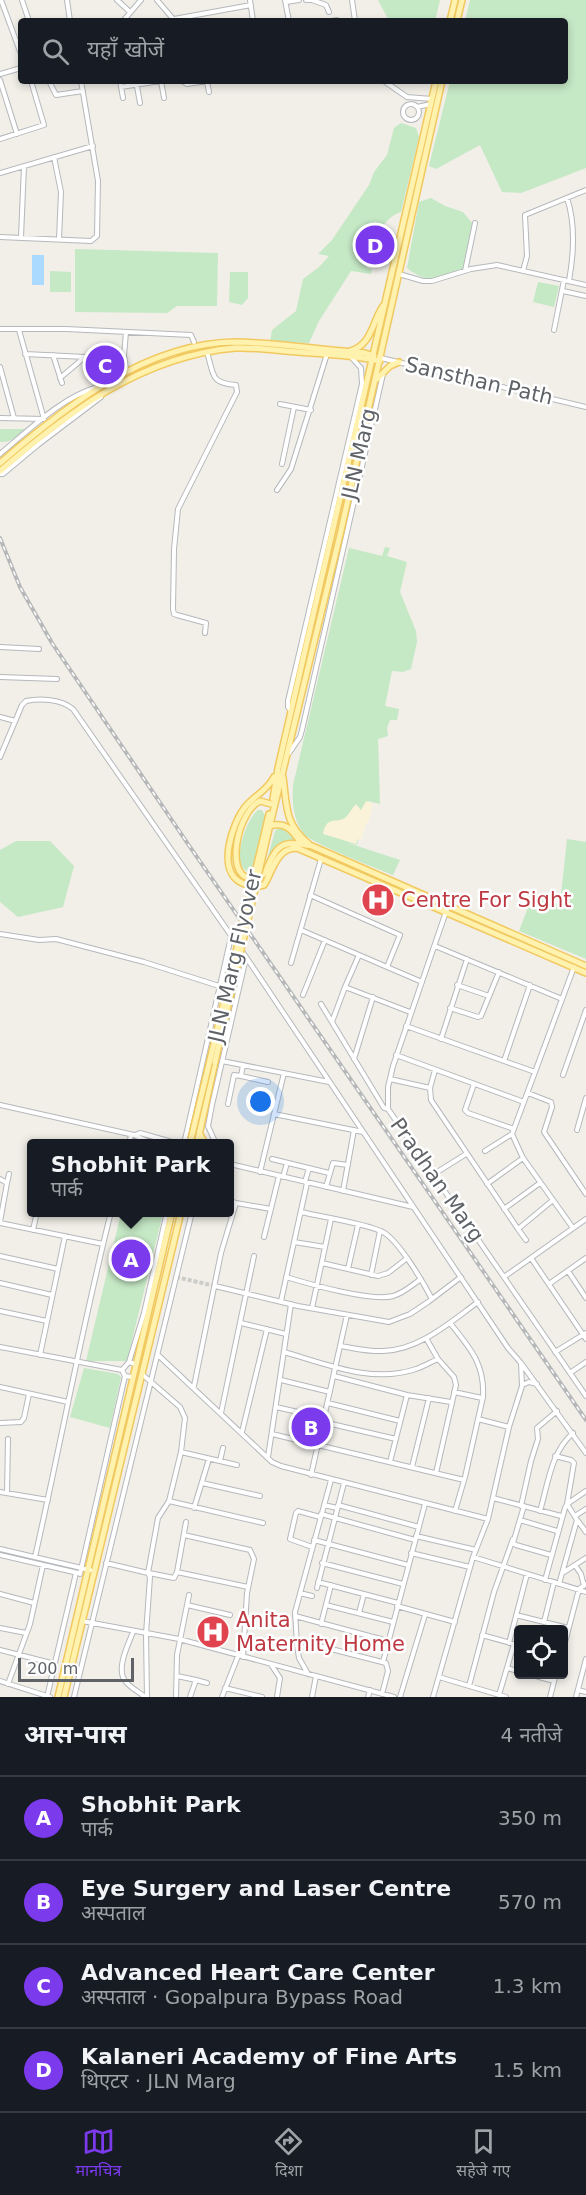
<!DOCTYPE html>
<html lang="hi">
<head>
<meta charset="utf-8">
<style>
	body { margin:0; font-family:"DejaVu Sans","Noto Sans Devanagari",sans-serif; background:#20242c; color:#f1f3f6 }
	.controls { position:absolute; right:18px; bottom:18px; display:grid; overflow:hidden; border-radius:6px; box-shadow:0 3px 9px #0003 }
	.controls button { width:54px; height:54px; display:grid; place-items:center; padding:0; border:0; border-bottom:2px solid #363941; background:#171b24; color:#f1f3f6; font:30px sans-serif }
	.scale { position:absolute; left:18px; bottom:15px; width:116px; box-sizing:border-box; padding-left:6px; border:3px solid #5f6368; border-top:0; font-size:16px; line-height:21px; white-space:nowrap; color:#5f6368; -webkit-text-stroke:4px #fff; paint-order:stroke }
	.you { position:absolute; left:261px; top:1102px; width:21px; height:21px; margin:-15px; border:4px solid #fff; border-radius:50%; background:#1a73e8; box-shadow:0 0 0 9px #1a73e833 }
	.badge { display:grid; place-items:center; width:39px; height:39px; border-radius:50%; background:#7c3aed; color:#fff; font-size:20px; font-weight:700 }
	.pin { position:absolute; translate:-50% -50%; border:3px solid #fff; box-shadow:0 2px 6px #0006 }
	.popup { position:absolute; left:27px; top:1139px; width:207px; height:78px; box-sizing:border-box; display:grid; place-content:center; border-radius:6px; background:#171b24; filter:drop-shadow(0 2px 4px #0005); font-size:20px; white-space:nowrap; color:#9ea1a6 }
	.popup b { font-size:22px; color:#f1f3f6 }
	.popup::after { content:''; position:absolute; left:50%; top:100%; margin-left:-12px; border:12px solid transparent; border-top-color:#171b24 }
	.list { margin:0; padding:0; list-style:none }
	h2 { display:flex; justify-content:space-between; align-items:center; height:78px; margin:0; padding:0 24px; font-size:26px }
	h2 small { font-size:20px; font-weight:400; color:#9ea1a6 }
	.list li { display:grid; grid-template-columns:39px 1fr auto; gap:18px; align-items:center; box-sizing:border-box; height:84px; padding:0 24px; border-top:2px solid #363941 }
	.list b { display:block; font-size:22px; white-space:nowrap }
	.list p { margin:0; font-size:20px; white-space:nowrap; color:#9ea1a6 }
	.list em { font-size:20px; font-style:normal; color:#9ea1a6 }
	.icon { flex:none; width:33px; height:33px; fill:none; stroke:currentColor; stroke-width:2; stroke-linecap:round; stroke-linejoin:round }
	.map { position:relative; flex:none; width:586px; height:1697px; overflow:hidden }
	.search { position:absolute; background:#171b24; box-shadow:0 3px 9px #0003; left:18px; right:18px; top:18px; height:66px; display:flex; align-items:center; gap:15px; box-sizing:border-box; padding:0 21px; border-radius:6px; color:#9ea1a6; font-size:22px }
	.sheet { height:414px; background:#171b24 }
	nav { display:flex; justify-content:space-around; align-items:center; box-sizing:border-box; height:84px; border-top:2px solid #363941; background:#171b24; font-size:16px; color:#9ea1a6 }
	nav a { display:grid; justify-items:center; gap:3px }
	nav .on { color:#7c3aed }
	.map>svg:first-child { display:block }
</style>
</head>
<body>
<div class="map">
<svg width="586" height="1697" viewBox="0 0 586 1697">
	<rect width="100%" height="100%" fill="#f1efe8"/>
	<path fill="#c5e8c5" d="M 378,0 L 440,0 L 435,21 L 389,21 Z
		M 470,0 L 586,0 L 586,168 L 521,193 L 502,192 L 480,145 L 436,169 L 429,166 L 450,81 L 565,81 L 565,21 L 465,21 Z
		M 401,123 L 416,128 L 419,137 L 401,212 C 381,218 378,241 363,254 L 363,259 L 367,268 L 372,269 L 371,274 L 351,271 L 319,321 L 309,343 L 270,342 L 272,330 L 296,311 L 303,279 L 319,267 L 329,256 L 318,254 L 332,240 L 369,185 L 374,172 L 387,155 L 394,128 Z
		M 431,198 L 445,206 L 463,212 L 473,224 L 465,268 C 442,279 428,285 407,268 L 419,202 Z
		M 75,249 L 218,253 L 217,306 L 177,306 L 167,313 L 75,312 Z
		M 50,271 L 71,272 L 71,292 L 50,292 Z
		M 230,272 L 248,272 L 248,298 L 242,305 L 229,302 Z
		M 538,282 L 559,286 L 554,307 L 533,302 Z
		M 0,429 L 25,429 C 17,436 11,443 0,442 Z
		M 385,547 L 390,548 L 387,556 L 407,562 L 400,592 L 416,631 L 417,642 L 411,669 L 403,672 L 392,671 L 385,706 L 399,709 L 397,720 L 390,720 L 387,728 L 388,736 L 378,739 L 380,804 L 368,801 L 357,845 L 345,842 L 400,860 L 393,875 C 378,869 311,843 304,834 C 293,820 292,802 293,785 L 349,548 L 382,556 Z
		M 258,810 L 262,810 L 265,816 L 251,874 C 245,871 240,866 240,859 C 238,846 248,818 258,810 Z
		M 279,828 L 284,828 L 295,840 C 273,842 271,858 263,875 L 275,831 Z
		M 567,839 L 586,842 L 586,959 L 519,931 L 532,897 L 560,905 Z
		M 16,841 L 50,841 L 74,866 L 63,907 L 18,917 L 0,902 L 0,850 Z
		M 121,1213 L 163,1213 L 127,1361 L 86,1361 Z
		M 84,1368 L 118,1374 L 121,1377 L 110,1428 L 70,1417 Z"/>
	<path fill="#fbf3d9" d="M 366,801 L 373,804 L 368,823 L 366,823 L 361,840 L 358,839 L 356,844 L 323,834 C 327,814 336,825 346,817 C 350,813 352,808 356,804 L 361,810 Z"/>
	<path fill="#aadaff" d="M 32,255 L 44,255 L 44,285 L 32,285 Z"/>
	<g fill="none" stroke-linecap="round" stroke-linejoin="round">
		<path stroke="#ccccc8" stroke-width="4" stroke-dasharray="4 2" stroke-linecap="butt" d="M 176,1277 L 215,1286"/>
		<defs>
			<path id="minor" d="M 1,0 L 21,54
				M 22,0 L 29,21
				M 67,0 L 70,21
				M 117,0 L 130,12
				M 157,0 L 174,20
				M 250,0 L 253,21
				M 285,0 L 289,21
				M 306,0 L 311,0
				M 312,0 L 326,5 L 329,12
				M 352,0 L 355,21
				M 286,2 L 299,0
				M 174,19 L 251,5
				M 123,21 L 141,0
				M 331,21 L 337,20
				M 0,74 L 21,68
				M 0,80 L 17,134
				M 49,81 L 56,95 L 83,91
				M 120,81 L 123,98
				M 136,81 L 140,103
				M 161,81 L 164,98
				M 182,81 L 187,84 L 207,81
				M 384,81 L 407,97 L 432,99
				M 207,82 L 209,92
				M 121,87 L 160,81
				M403 112a8 8 0 1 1 16 0a8 8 0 1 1-16 0Z
				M 417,107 L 431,104
				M 0,139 L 44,125 L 31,81
				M 54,157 L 61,192 L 59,239
				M 0,173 L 93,146
				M 567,198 C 576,225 574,253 569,281
				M 0,237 L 91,241 L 97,236 L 98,181 L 81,81
				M 21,237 L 24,166
				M 465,271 L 475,223
				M 523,271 L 527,256 L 525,215 L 586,190
				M 399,274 L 423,281 L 432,281 L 471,269 L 497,265 L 586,285
				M 563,291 L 586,296
				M 0,329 L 66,329 L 191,335 L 194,342
				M 554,330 L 564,280
				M 25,354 L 85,357 L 124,356 L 126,332
				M 53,355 L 62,383
				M 124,356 L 126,371
				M 381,358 L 586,407
				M 0,367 L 14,418
				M 60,378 L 85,357
				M 280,404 L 311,410
				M 0,418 L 44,419 L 19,330
				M 0,454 C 28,431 63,396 98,387
				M 282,464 L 294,407
				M 0,474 L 3,474 L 39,444 L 101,397
				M 277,490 L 291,469 L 327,354
				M 205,633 L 206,623 L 177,615 L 174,614 L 173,609 L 174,549 L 178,509 L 237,392 L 236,385 C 210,383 214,375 207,352
				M 0,647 L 39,649
				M 0,677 L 57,679
				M 291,711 L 288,707 L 288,701 L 362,384 L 361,368 L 351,357
				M 0,717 L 15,721
				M 289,753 L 300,737 L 302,730 L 383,374
				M 0,757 L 22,705 L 26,701 C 40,698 61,699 73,709 L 246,957 L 508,1348 L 521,1363 L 522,1386 L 509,1427 L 488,1519 L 473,1557 L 433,1697
				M 310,895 L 400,935 L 387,967
				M 448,906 L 393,1066 L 388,1087 L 388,1109 L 586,1396
				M 301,930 L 422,982
				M 0,934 L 39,940 L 56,939 L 144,962 L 219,986
				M 435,946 L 562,999
				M 291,963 L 321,859
				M 457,985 L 489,996
				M 345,987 L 359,955
				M 303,995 L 325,940
				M 321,1004 L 384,1108 L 388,1109
				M 450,1008 L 478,1017 L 481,1016 L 499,972
				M 332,1022 L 345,987 L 410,1012
				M 406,1026 L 535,1072
				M 441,1039 L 467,959
				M 396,1055 L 524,1102
				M 354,1059 L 373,997
				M 222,1061 L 329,1082
				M 504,1061 L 530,985
				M 435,1070 L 430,1088 L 431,1100 L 518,1229 L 553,1200
				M 563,1075 L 586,1010
				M 241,1076 L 268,1082
				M 390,1079 L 430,1088
				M 474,1084 L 465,1110 L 468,1113 L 514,1129
				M 528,1093 L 551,1102 L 552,1107 L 544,1132 L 586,1194
				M 228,1104 L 234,1075 L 241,1076 L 243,1065
				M 0,1105 L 134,1135 L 154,1144
				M 274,1114 L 363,1132
				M 577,1130 L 586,1098
				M 135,1135 L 140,1133 L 179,1144
				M 129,1144 L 131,1135
				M 184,1144 L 231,937
				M 216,1144 L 208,1126 L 212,1105 L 246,958
				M 485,1151 L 512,1134
				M 272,1159 L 329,1173
				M 230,1164 L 413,1207
				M 260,1172 L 284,1073
				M 434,1174 L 466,1154
				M 283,1177 L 287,1163
				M 0,1179 L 7,1183 L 0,1222
				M 305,1182 L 309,1168
				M 7,1183 L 9,1174
				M 487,1184 L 523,1158
				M 326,1187 L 333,1163 L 348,1165
				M 343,1191 L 354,1130
				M 230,1201 L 236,1203
				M 504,1209 L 540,1183
				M 301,1212 C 322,1217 365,1223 383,1232 C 399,1241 423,1282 432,1299
				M 0,1223 L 103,1244
				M 573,1228 L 523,1158 L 512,1134 L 574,967
				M 518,1229 L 526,1240
				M 33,1230 L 37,1212
				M 264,1237 L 279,1176
				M 294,1242 L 325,1247
				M 0,1256 L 58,1269
				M 531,1258 L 586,1339
				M 322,1263 L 378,1276 L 388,1273 L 406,1259
				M 348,1269 L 358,1225
				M 568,1271 L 586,1298
				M 371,1275 L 380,1231
				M 286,1277 C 309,1284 372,1302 393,1296 C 404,1293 412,1285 421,1279
				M 504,1277 L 586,1219
				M 0,1283 L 52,1295
				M 549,1284 L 586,1258
				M 215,1286 L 298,1306 L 389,1322 L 410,1314 L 428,1302 L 461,1277
				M 281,1301 L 307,1183
				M 312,1308 L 331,1219
				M 0,1311 L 47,1321
				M 241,1323 L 286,1334
				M 450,1323 C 470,1348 485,1364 483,1397 L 465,1477 L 455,1511
				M 426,1338 L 438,1359 L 454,1377 L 456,1385 L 436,1473
				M 340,1346 C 354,1348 368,1352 383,1351 C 419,1350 449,1323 478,1302
				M 0,1347 L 122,1370 L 125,1376 L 132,1377
				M 284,1352 C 327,1364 372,1384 416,1369 C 424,1366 431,1362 438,1359
				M 555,1352 L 586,1333
				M 40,1355 L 65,1236
				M 158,1355 L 272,1462 L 281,1466 L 488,1519
				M 129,1362 L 144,1313 L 167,1212
				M 521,1363 L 586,1453
				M 122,1370 L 129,1362 L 135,1364
				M 570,1373 L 586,1362
				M 334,1376 L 407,1395 L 451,1402
				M 281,1380 L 330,1392
				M 522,1385 L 529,1382 L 537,1384
				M 194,1386 L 221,1253 L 236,1203 L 271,1209
				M 0,1387 L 68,1402
				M 454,1392 L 482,1398
				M 328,1403 L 400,1421
				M 276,1407 L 324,1418
				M 221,1413 L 254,1256
				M 478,1419 L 509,1427
				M 323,1422 L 396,1439
				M 0,1423 L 21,1422 L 24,1418 L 29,1394
				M 242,1432 L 267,1329
				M 272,1434 L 464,1480
				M 181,1452 L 237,1465
				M 555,1456 L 571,1460 L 574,1463 L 567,1504 L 577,1520 L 559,1584
				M 268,1457 L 291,1304
				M 220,1461 L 223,1448
				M 390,1462 L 407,1395
				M 412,1467 L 429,1398
				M 311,1475 L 347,1315
				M 202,1483 L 260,1496
				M 0,1492 L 48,1500
				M 7,1493 L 8,1439
				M 493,1498 L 561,1516
				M 169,1501 L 263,1523
				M 324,1505 L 337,1508
				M 338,1505 L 419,1527
				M 521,1506 L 531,1461 L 538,1439 L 537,1428 L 557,1411
				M 524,1506 L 513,1543 L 516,1545 L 551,1555
				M 194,1508 L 209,1459
				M 540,1511 C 548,1484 551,1452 573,1433
				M 321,1514 L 415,1540
				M 575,1516 L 586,1509
				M 520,1520 L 557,1531
				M 578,1521 L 586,1532
				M 184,1535 L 250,1550 L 254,1559 L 247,1593 L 243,1657
				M 416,1536 L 476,1550
				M 314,1540 L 408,1565
				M 312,1547 L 290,1539 L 296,1513 L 298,1511 L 320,1517
				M 0,1549 L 90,1570
				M 411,1553 L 470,1567
				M 0,1555 L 78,1573
				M 35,1557 C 61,1442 82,1327 111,1212
				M 473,1557 L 586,1592
				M 106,1563 L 148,1573 L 158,1518 L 169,1501 L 181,1452 L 185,1418 L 180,1407 L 143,1375
				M 322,1563 L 403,1584
				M 575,1565 L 581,1574 L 584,1586
				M 177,1572 L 248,1587
				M 564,1572 L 586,1558
				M 149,1573 L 174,1578 L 177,1572 L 186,1522
				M 80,1574 L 125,1376
				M 545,1580 L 565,1508 L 567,1504 L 586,1491
				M 318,1582 L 398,1603
				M 317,1588 L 344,1483
				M 300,1593 L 312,1596
				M 0,1594 L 34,1603
				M 187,1605 L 189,1595
				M 326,1605 L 393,1622
				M 397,1606 L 455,1622
				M 359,1613 L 364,1594
				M 516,1615 L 568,1628
				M 295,1616 L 388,1641
				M 82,1621 L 179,1639 L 394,1697
				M 544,1622 L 554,1582
				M 321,1624 L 331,1585
				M 0,1628 L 26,1633
				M 133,1632 C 128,1645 115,1670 126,1682 C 131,1688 139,1692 145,1697
				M 482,1635 L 518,1645
				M 296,1640 L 386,1663 L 388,1671 L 382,1694
				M 509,1643 L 527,1574
				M 564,1646 L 579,1589 L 586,1584
				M 0,1650 L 55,1664
				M 383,1662 L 425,1504
				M 272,1666 L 280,1678 L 277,1697
				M 507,1668 L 518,1671
				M 308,1674 L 299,1658 L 297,1645 L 295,1612 L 331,1480
				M 528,1674 L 554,1681
				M 177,1676 L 196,1680 L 190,1697
				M 439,1677 L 506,1697
				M 196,1680 L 207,1683
				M 0,1681 L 50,1697
				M 8,1684 L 30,1624 L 43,1565
				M 469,1686 L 494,1592 L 513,1539
				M 225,1688 L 262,1697
				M 578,1690 L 586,1692
				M 499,1695 L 514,1644
				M 47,1697 L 76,1573
				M 74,1697 L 192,1212
				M 147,1697 L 146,1634 L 150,1577 L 148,1573
				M 176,1697 L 177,1655 L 187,1605 L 230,1615
				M 222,1697 L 238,1656
				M 312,1697 L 316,1676
				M 368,1697 L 370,1690
				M 400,1697 L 425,1615
				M 550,1697 L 556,1674
				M 576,1697 L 586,1659"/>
			<path id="major" d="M 450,21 L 455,0
				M 457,21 L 462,0
				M 350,351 C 372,345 372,322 383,306
				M 377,379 L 390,366 L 399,362
				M 0,463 C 65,407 146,342 237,342 C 279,343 322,350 365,353 L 374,356
				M 0,471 C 68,412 142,356 235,348 C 255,347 278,351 298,352 C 326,354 353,355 380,361
				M 274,777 C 267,791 255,795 245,807 C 232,824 216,871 242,883 C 249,886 257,888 264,885 C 273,871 276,848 297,848 L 586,973
				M 283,777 C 287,805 284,824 309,844
				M 273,799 L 278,768 L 436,81
				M 271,804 L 260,801 C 233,814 222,897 264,874 C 268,868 269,862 273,856 C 281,839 297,843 312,846 L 586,966
				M 270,826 C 286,821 293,831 301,843
				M 265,831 L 269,814
				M 268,833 L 340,535 L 442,81
				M 199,1132 L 205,1144
				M 197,1144 L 215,1062
				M 58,1697 L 172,1212
				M 64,1697 L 181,1212"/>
		</defs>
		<use href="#minor" stroke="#b5b8bc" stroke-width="6"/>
		<use href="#major" stroke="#f2c960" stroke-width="8"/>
		<use href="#minor" stroke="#fff" stroke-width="4"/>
		<use href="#major" stroke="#fff2af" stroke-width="5"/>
		<defs>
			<path id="rail" d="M 0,538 L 20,587 L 52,643 L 188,844 L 586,1420"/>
		</defs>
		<use href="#rail" stroke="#b6b7b8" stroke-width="4"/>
		<use href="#rail" stroke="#fff" stroke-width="1.5" stroke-dasharray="4.5" stroke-linecap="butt"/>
		<defs>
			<path id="major-bridge" d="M 215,1062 L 268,833
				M 191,1139 L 265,831"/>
		</defs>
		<use href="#major-bridge" stroke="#f2c960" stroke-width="8" stroke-linecap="butt"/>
		<use href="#major-bridge" stroke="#fff2af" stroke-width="5"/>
	</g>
	<defs>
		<symbol id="hospital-disc" viewBox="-11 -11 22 22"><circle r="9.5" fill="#e0444e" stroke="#fff"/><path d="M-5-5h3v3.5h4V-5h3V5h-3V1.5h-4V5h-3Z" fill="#fff"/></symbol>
	</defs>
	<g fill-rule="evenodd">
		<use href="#hospital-disc" x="359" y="881" width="38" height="38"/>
		<use href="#hospital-disc" x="194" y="1613" width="38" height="38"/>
	</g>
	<g text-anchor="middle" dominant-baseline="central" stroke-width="5" stroke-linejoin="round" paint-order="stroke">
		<g font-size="21" fill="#5f6368" stroke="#fff">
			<text transform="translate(479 381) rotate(13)">Sansthan Path</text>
			<text transform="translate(359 454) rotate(-77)">JLN Marg</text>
			<text transform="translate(235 956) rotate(-77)">JLN Marg Flyover</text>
			<text transform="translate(437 1180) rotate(55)">Pradhan Marg</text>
		</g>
		<g font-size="21" fill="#be3a42" stroke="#fff" text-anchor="start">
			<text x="401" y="900">Centre For Sight</text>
			<text x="236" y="1620">Anita<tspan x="236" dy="24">Maternity Home</tspan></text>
		</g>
	</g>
</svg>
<div class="controls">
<button><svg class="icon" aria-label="locate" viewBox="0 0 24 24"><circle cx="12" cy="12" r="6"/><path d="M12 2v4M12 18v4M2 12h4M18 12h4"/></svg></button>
</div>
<div class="scale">200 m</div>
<div class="you"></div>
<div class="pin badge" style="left:131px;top:1259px">A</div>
<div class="popup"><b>Shobhit Park</b>पार्क</div>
<div class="pin badge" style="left:311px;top:1427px">B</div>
<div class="pin badge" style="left:105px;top:365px">C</div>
<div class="pin badge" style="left:375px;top:245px">D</div>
<div class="search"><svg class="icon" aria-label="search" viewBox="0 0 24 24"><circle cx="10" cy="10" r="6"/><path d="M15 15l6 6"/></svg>यहाँ खोजें</div>
</div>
<section class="sheet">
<h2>आस-पास<small>4 नतीजे</small></h2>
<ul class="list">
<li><span class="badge">A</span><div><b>Shobhit Park</b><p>पार्क</p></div><em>350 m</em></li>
<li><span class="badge">B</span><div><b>Eye Surgery and Laser Centre</b><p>अस्पताल</p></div><em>570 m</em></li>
<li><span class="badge">C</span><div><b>Advanced Heart Care Center</b><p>अस्पताल · Gopalpura Bypass Road</p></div><em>1.3 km</em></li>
<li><span class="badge">D</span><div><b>Kalaneri Academy of Fine Arts</b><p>थिएटर · JLN Marg</p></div><em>1.5 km</em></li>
</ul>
</section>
<nav>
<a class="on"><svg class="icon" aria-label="map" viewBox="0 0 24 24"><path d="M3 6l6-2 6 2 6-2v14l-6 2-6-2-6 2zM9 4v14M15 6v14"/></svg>मानचित्र</a>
<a><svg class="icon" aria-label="directions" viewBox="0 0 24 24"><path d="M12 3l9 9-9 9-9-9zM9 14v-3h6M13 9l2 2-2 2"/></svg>दिशा</a>
<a><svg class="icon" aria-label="saved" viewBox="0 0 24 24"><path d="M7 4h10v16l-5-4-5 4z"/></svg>सहेजे गए</a>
</nav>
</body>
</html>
